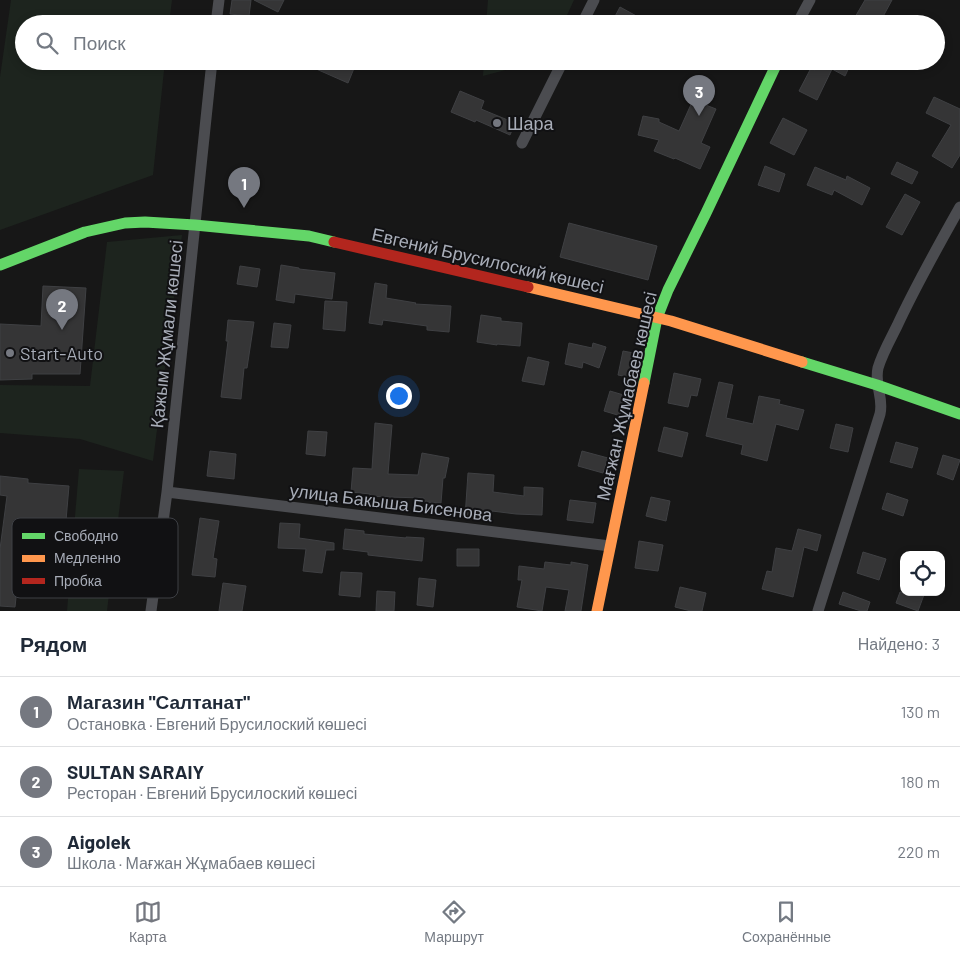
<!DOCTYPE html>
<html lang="ru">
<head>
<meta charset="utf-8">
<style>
	body { margin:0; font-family:Barlow,sans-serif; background:#f2f2f3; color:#1f2937 }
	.controls { position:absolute; right:15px; bottom:15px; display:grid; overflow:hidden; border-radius:10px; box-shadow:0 2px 8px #0003 }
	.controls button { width:45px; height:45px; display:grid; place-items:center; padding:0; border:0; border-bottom:1px solid #e0e1e3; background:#fff; color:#1f2937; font:25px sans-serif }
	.you { position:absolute; left:398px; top:395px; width:18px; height:18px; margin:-12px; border:4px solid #fff; border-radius:50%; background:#1a73e8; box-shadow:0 0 0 8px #1a73e833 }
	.badge { display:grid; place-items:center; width:32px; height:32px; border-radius:50%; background:#757880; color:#fff; font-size:16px; font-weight:700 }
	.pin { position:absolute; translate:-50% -41px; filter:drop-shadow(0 1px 2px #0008) }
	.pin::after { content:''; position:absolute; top:26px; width:18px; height:15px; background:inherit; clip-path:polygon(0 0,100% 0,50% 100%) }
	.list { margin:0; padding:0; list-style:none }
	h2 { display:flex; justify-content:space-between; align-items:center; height:65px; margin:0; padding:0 20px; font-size:21px }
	h2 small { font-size:16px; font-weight:400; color:#747a83 }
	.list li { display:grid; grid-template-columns:32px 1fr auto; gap:15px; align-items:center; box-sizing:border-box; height:70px; padding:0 20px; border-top:1px solid #e0e1e3 }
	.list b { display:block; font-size:19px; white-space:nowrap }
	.list p { margin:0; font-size:16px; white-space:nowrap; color:#747a83 }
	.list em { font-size:16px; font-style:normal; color:#747a83 }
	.icon { flex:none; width:28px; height:28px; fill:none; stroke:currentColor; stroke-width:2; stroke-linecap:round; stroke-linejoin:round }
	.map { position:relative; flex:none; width:960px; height:611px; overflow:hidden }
	.search { position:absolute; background:#fff; box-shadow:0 2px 8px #0003; left:15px; right:15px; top:15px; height:55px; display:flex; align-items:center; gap:12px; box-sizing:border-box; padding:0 18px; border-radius:28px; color:#747a83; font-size:19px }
	.sheet { height:275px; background:#fff }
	nav { display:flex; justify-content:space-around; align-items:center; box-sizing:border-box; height:70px; border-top:1px solid #e0e1e3; background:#fff; font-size:14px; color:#747a83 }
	nav a { display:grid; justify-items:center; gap:2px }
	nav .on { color:#757880 }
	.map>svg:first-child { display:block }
</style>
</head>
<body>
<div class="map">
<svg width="960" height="611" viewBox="0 0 960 611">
	<rect width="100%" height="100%" fill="#171717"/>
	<path fill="#1d241e" d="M 11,0 L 172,0 L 169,24 L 24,24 L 24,61 L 165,61 L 153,175 L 0,230 L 0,77 Z
		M 488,0 L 574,0 L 563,24 L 486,24 Z
		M 484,61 L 538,61 L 483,76 Z
		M 182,235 L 153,461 L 80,439 L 0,433 L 0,385 L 90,386 L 107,242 Z
		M 79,469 L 124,471 L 107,611 L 67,611 Z"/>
	<path fill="#353536" stroke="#3f4043" d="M 232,0 L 251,0 L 249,16 L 230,14 Z
		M 254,0 L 284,0 L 278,12 Z
		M 865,0 L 892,0 L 879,24 L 851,24 Z
		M 620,7 L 651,24 L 611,24 Z
		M 298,61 L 357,61 L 348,83 Z
		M 815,61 L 852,61 L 845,76 L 832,69 L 817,100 L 799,91 L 811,68 L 815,70 L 819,63 Z
		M 460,91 L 484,101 L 481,109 L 515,123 L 510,135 L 476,120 L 475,122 L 451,112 Z
		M 934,97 L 960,109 L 960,155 L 952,168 L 932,156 L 951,125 L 926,113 Z
		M 693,100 L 716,109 L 701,143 L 710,147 L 700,169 L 675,158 L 674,159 L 654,151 L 659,140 L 638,135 L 643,116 L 659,119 L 659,122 L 679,131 Z
		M 783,118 L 807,130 L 794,155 L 770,143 Z
		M 897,162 L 918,172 L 912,184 L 891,174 Z
		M 765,166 L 785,174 L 779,192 L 758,185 Z
		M 815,167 L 846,180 L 847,176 L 870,188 L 862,205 L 834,190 L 832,195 L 807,185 Z
		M 905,194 L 920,202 L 902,235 L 886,227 Z
		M 569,223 L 657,246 L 648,280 L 560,257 Z
		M 281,265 L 299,268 L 299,269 L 335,273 L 332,299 L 295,294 L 294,303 L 276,300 Z
		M 240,266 L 260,269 L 257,287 L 237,284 Z
		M 375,283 L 387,285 L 386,298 L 416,303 L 415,304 L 451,306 L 449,332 L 427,330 L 427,326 L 383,320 L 382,325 L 369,323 Z
		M 43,286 L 86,288 L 80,374 L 32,374 L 32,379 L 0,380 L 0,324 L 41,326 Z
		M 325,301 L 347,302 L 345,331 L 323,329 Z
		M 481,315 L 501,318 L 501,321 L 522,323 L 520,346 L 497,344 L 497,345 L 477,342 Z
		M 228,320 L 254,322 L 247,368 L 244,368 L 241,399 L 221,397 L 228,341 L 226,341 Z
		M 274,323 L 291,325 L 288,348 L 271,347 Z
		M 569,343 L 592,348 L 593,343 L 606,347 L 599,368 L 583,362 L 582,368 L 565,364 Z
		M 623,351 L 639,354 L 634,378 L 618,375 Z
		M 528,357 L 549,362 L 544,385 L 522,381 Z
		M 674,373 L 701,379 L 697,396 L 691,395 L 688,407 L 668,403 Z
		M 719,382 L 733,385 L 726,418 L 753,424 L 759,396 L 780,400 L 779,404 L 804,410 L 798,430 L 776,424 L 767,461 L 741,454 L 743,445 L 706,436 Z
		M 610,391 L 627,396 L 621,416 L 604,411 Z
		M 375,423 L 392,425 L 388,474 L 418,475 L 422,453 L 449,458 L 445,478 L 443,478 L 441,503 L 423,502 L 424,498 L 387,497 L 370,496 L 370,494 L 351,492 L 353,468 L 372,469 Z
		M 836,424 L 853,428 L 848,452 L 830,448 Z
		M 664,427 L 688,433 L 682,457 L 658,451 Z
		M 308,431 L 327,432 L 325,456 L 306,454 Z
		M 896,442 L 918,448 L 912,468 L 890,462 Z
		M 210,451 L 236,454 L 234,479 L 207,476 Z
		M 582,451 L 608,458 L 603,473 L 578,466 Z
		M 943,455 L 960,460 L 953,480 L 937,474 Z
		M 468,473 L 494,475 L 493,492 L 524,496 L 524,487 L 543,488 L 542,515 L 516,514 L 492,511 L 491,520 L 465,518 Z
		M 0,476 L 28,479 L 28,483 L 69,486 L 65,532 L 40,530 L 23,531 L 15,607 L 0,606 L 0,549 L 7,496 L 0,495 Z
		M 887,493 L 908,500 L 903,516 L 882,509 Z
		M 651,497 L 670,501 L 666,521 L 646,516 Z
		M 570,500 L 596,503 L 593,523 L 567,520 Z
		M 200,518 L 219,521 L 213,558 L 217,559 L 215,577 L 192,575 Z
		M 280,523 L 300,524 L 299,538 L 334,543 L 334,550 L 326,550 L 322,573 L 303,571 L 306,549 L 278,548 Z
		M 345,529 L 364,531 L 364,534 L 406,538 L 406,537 L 424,538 L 422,561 L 368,555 L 368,552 L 343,549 Z
		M 798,529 L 821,535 L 817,551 L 804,547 L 793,597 L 762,589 L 767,571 L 772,572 L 776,548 L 792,551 Z
		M 639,541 L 663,545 L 658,571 L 635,568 Z
		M 457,549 L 479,549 L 479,566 L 457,566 Z
		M 863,552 L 886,559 L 879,580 L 857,573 Z
		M 545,562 L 571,565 L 571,562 L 588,565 L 581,611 L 565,611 L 569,590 L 546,587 L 542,611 L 517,607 L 522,580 L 518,580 L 519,566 L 544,569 Z
		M 341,572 L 362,573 L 360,597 L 339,595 Z
		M 419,578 L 436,580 L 433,607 L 417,605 Z
		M 223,583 L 246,586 L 242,611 L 219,611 Z
		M 680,587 L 706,593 L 702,611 L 691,611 L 675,607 Z
		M 377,591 L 395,592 L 394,611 L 376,611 Z
		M 843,592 L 870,602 L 867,611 L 861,611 L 839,604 Z
		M 900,592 L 925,592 L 918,611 L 896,603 Z"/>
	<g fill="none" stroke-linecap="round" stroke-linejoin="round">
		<path stroke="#4b4c50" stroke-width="11" d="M 216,24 L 219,0
			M 582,24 L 594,0
			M 797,24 L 810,0
			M 522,143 L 563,61
			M 167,492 L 610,546
			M 151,611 L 167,492 L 212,61
			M 818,611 L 880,414 C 884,397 874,386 878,368 C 882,354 890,340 897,326 C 916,285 938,246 960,207"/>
		<path stroke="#63d668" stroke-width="11" d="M 0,265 L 85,232 L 125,223 L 145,222 L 195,225 L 309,236 L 334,242
			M 802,362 L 877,385 L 960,414
			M 644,383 L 657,318 L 668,290 L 706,213 L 778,61"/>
		<path stroke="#ff974d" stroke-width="11" d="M 528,287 L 671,321 L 802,362
			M 597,611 L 644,383"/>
		<path stroke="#b3261e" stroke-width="11" d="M 334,242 L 528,287"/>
	</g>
	<g fill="#757880" stroke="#111113" stroke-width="2">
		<circle cx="497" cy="123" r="5"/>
		<circle cx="10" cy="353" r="5"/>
	</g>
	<g text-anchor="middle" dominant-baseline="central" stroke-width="4" stroke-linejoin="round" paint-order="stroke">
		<g font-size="18" fill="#a8adb8" stroke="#111113" text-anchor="start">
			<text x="507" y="123">Шара</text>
			<text x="20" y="353">Start-Auto</text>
		</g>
		<g font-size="18" fill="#a8adb8" stroke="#111113">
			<text transform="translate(488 260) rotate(13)">Евгений Брусилоский көшесі</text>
			<text transform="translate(166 334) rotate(-84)">Қажым Жұмали көшесі</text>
			<text transform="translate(626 396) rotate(-77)">Мағжан Жұмабаев көшесі</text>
			<text transform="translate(391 502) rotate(7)">улица Бакыша Бисенова</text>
		</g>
	</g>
	<rect x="12" y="518" width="166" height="80" rx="8" fill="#111113" stroke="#3e4045" stroke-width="1"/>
	<rect x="22" y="533" width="23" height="6" fill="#63d668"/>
	<rect x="22" y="555" width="23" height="7" fill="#ff974d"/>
	<rect x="22" y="578" width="23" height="6" fill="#b3261e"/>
	<g font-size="14" fill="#a8adb8">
		<text x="54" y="541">Свободно</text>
		<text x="54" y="563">Медленно</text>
		<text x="54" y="586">Пробка</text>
	</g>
</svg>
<div class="controls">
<button><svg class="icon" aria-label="locate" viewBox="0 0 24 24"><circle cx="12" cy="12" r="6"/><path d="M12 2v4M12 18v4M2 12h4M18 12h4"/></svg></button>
</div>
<div class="you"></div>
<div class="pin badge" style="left:244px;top:208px">1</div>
<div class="pin badge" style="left:62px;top:330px">2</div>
<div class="pin badge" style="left:699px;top:116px">3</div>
<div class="search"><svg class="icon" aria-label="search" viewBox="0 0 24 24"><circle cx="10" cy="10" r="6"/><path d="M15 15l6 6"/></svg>Поиск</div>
</div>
<section class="sheet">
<h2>Рядом<small>Найдено: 3</small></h2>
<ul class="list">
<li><span class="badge">1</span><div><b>Магазин &quot;Салтанат&quot;</b><p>Остановка · Евгений Брусилоский көшесі</p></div><em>130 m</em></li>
<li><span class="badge">2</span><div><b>SULTAN SARAIY</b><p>Ресторан · Евгений Брусилоский көшесі</p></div><em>180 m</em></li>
<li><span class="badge">3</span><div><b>Aigolek</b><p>Школа · Мағжан Жұмабаев көшесі</p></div><em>220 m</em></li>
</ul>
</section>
<nav>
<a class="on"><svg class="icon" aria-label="map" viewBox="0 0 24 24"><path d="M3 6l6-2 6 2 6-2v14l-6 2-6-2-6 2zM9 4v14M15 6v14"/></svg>Карта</a>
<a><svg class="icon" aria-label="directions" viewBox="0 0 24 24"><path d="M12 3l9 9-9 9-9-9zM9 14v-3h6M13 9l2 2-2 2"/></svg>Маршрут</a>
<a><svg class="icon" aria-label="saved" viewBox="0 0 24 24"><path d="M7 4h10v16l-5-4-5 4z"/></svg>Сохранённые</a>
</nav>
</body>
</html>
